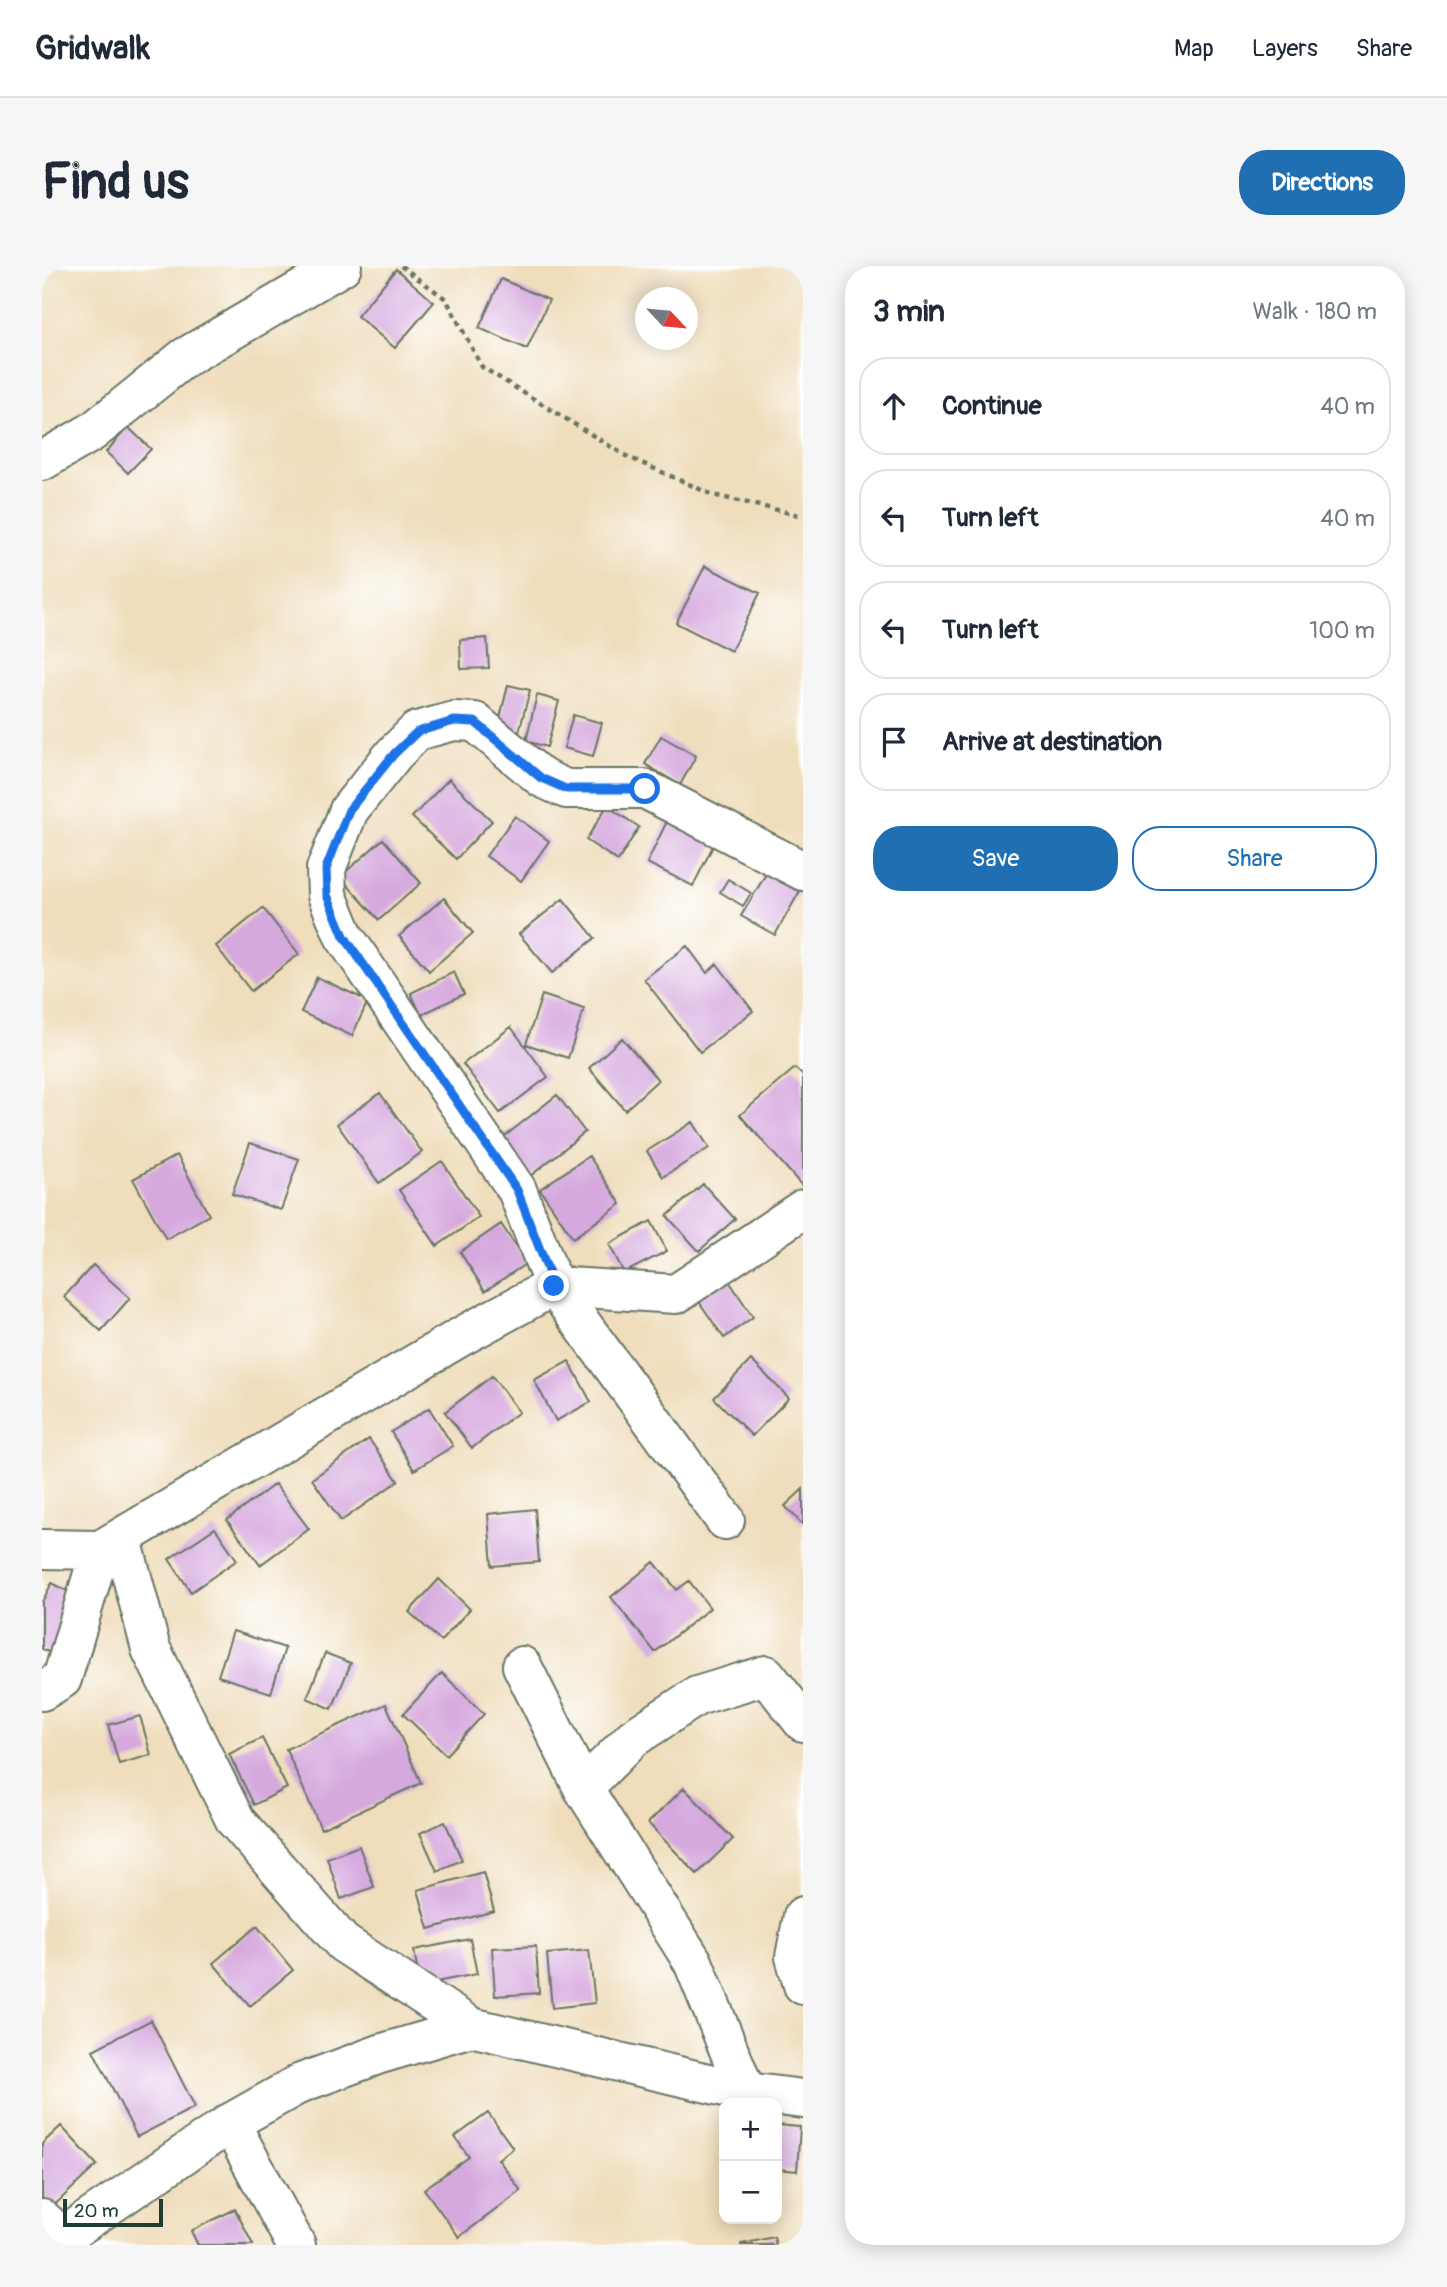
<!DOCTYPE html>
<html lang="en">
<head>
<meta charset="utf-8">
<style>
	body { margin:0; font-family:Pangolin,sans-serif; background:#f6f6f7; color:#1f2937 }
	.controls { position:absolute; right:21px; bottom:21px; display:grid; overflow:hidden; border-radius:14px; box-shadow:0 4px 18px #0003 }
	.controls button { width:63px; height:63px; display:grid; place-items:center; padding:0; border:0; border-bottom:2px solid #e0e1e3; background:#fff; color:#1f2937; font:35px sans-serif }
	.compass { position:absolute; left:593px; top:21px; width:63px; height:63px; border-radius:50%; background:#fff; box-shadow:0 4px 18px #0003; rotate:116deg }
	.scale { position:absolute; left:21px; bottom:18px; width:100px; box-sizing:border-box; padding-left:7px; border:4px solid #1f3d34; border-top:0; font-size:19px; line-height:24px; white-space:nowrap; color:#1f3d34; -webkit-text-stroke:5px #fff; paint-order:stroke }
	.stop { position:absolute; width:21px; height:21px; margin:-16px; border:5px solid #1a73e8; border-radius:50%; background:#fff }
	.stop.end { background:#1a73e8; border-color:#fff; box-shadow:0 2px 7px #0008 }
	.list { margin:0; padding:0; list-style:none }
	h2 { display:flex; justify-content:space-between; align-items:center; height:91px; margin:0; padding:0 28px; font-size:30px }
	h2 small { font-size:23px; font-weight:400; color:#747a83 }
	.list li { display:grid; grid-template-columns:46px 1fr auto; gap:21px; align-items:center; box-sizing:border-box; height:98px; margin:0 14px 14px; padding:0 14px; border:2px solid #e0e1e3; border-radius:28px }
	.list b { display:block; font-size:26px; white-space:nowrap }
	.list em { font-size:23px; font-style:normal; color:#747a83 }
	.actions { display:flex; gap:14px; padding:21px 28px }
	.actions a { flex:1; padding:16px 0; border:2px solid #1f6fb2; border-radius:28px; text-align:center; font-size:24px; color:#1f6fb2 }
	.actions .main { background:#1f6fb2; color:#fff }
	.icon { flex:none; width:38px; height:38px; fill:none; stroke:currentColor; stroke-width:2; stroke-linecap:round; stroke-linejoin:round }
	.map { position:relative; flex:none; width:761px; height:1979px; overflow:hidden; border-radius:28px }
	header { display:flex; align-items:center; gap:42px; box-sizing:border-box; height:98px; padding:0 35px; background:#fff; border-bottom:2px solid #e0e1e3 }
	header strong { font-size:33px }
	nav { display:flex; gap:38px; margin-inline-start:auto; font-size:24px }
	.intro { display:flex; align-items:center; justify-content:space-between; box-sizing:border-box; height:168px; padding:0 42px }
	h1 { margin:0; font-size:49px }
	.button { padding:18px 32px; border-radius:28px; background:#1f6fb2; color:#fff; font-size:24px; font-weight:700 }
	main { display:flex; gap:42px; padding:0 42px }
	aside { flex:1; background:#fff; border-radius:28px; box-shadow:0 4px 18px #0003 }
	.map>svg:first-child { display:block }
</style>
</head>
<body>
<header>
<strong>Gridwalk</strong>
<nav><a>Map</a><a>Layers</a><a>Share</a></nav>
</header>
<div class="intro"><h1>Find us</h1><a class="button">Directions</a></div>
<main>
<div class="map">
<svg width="761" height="1979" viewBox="0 0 761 1979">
	<rect width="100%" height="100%" fill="#fff"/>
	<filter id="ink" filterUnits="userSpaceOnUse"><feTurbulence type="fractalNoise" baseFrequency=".0143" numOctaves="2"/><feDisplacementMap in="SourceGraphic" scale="14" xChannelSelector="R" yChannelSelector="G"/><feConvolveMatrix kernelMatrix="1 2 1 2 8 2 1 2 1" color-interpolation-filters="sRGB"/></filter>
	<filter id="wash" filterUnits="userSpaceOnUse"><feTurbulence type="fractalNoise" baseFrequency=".00686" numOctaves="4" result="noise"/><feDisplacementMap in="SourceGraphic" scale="28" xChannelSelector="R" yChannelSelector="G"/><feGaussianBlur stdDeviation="1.57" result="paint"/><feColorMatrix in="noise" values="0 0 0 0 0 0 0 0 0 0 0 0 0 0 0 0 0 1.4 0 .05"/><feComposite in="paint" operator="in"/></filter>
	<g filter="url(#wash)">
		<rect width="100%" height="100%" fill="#efddbb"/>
		<g id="blocks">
			<path fill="#d5a8de" d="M 354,3 L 392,36 L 353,82 L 315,50 Z
				M 459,13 L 507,34 L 485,83 L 437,62 Z
				M 86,161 L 109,183 L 86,207 L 64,186 Z
				M 663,300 L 718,327 L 689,385 L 634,357 Z
				M 445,372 L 447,402 L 419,403 L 418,374 Z
				M 466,419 L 488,424 L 476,470 L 455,464 Z
				M 495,429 L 517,435 L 505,481 L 484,475 Z
				M 531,449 L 560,457 L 551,490 L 522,482 Z
				M 619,470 L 654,490 L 638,519 L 603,498 Z
				M 407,513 L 450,555 L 414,593 L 370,551 Z
				M 565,540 L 597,561 L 576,595 L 544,574 Z
				M 473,550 L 507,575 L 479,615 L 444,590 Z
				M 625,555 L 672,578 L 651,620 L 605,597 Z
				M 341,573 L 379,617 L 337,654 L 298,611 Z
				M 727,603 L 759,623 L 733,669 L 699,650 Z
				M 686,613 L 709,627 L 701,640 L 678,626 Z
				M 402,632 L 431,667 L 387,705 L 357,670 Z
				M 521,633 L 553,672 L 510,707 L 477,668 Z
				M 221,642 L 257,688 L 209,725 L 174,680 Z
				M 645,680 L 665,707 L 675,698 L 711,745 L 658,786 L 602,713 Z
				M 412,706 L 422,728 L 379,749 L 369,727 Z
				M 275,711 L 326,735 L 310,770 L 259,746 Z
				M 500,729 L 542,743 L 526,792 L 484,778 Z
				M 469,761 L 506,811 L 458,847 L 421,798 Z
				M 580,772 L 616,814 L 583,844 L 547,802 Z
				M 753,802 L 761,810 L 761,921 L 698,849 Z
				M 338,827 L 380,886 L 337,917 L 295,858 Z
				M 515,829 L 543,866 L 487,911 L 458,874 Z
				M 651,856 L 667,882 L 621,911 L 605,885 Z
				M 208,877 L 257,893 L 239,944 L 190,928 Z
				M 135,889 L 167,949 L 124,973 L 91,913 Z
				M 547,890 L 579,938 L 531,972 L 498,923 Z
				M 400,895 L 437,951 L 395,980 L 357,924 Z
				M 661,918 L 693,953 L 657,985 L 625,950 Z
				M 609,955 L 625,985 L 582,1007 L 567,978 Z
				M 459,958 L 485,997 L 443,1025 L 418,986 Z
				M 51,999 L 88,1032 L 59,1065 L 22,1031 Z
				M 681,1006 L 711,1051 L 682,1072 L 651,1027 Z
				M 709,1094 L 747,1132 L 710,1170 L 672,1132 Z
				M 527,1095 L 549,1136 L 514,1155 L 492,1114 Z
				M 450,1110 L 477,1146 L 430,1182 L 403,1146 Z
				M 387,1142 L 411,1180 L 372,1204 L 349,1166 Z
				M 327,1173 L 356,1215 L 299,1255 L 270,1213 Z
				M 233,1218 L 267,1263 L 218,1299 L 185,1254 Z
				M 761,1223 L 761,1259 L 743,1240 Z
				M 493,1243 L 497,1296 L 450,1300 L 446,1248 Z
				M 173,1262 L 195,1294 L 149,1326 L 127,1293 Z
				M 612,1296 L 635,1324 L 647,1315 L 668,1342 L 613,1386 L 569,1331 Z
				M 397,1313 L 428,1343 L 399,1375 L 367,1346 Z
				M 10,1317 L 37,1331 L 8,1387 L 0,1383 L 0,1336 Z
				M 191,1365 L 243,1382 L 229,1427 L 176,1410 Z
				M 283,1387 L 309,1397 L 290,1443 L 265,1432 Z
				M 400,1407 L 442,1448 L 404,1489 L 361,1448 Z
				M 344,1438 L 379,1517 L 279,1563 L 244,1483 Z
				M 98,1450 L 109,1489 L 77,1498 L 66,1459 Z
				M 220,1472 L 245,1522 L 212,1539 L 187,1488 Z
				M 642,1522 L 691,1573 L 655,1608 L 606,1557 Z
				M 403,1556 L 420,1594 L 395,1605 L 378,1567 Z
				M 317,1580 L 332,1621 L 299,1633 L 285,1592 Z
				M 441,1606 L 452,1645 L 387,1663 L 376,1624 Z
				M 215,1660 L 251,1704 L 208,1740 L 171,1697 Z
				M 428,1673 L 435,1708 L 378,1719 L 372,1684 Z
				M 494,1680 L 497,1727 L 453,1730 L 450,1682 Z
				M 547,1684 L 553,1737 L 510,1742 L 505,1688 Z
				M 109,1754 L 153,1841 L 95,1871 L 51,1784 Z
				M 446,1847 L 471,1882 L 456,1893 L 479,1925 L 417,1971 L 382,1923 L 427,1891 L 413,1871 Z
				M 735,1859 L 758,1861 L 755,1905 L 735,1903 Z
				M 19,1860 L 55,1899 L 4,1947 L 0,1942 L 0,1878 Z
				M 193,1943 L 211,1979 L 156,1979 L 149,1965 Z
				M 732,1971 L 734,1979 L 699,1979 L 699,1978 Z"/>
		</g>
	</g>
	<g filter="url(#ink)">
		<use href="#blocks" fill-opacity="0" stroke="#687563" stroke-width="2"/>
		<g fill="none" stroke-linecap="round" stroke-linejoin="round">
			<defs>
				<path id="minor" d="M 0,195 L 50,166 L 142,92 L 300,0
					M 512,1020 L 683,1254
					M 512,1020 L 634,1028 L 761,943
					M 80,1273 L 109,1383 L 193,1554 L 301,1677 L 429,1761
					M 0,1283 L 58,1284 L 420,1070 L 512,1020 L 475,924 L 302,670 L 285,629 L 284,603 L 307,544 L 352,488 L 375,465 L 412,455 L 433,456 L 500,512 L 524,523 L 603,523 L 761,605
					M 480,1400 L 541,1522
					M 0,1425 L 20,1413 L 58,1284
					M 761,1650 L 753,1691 L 761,1719
					M 704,1826 L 651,1696 L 541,1522 L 591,1472 L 655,1430 L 724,1409 L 761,1456
					M 188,1857 L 254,1979
					M 0,1953 L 19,1970"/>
				<path id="tertiary" d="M 9,1979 L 188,1857 L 259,1817 L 338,1788 L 429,1761 L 704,1826 L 761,1833"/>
			</defs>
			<use href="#minor" stroke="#687563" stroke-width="42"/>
			<use href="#tertiary" stroke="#687563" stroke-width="42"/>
			<path stroke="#687563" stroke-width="4.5" stroke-dasharray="5 5" stroke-linecap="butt" d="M 359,0 L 404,33 L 440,101 L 584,190 L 671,229 L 761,250"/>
			<use href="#minor" stroke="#fff" stroke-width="38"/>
			<use href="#tertiary" stroke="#fff" stroke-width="38"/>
		</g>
	</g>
	<g fill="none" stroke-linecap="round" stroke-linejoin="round" filter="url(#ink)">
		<path stroke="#1a73e8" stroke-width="9" d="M 512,1020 L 475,924 L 302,670 L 285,629 L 284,603 L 307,544 L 352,488 L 375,466 L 412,455 L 433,456 L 499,512 L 524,523 L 603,523"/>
	</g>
</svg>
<div class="controls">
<button>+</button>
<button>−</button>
</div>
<svg class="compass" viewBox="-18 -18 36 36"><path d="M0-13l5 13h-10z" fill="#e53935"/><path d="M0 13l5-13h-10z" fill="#747a83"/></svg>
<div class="scale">20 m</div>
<div class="stop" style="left:603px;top:523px"></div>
<div class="stop end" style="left:512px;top:1020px"></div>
</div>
<aside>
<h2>3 min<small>Walk · 180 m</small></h2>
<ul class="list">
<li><svg class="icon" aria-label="ahead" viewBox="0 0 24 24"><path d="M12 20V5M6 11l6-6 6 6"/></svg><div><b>Continue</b></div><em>40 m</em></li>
<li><svg class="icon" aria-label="left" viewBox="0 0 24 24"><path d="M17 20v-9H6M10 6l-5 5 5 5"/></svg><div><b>Turn left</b></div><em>40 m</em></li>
<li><svg class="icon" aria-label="left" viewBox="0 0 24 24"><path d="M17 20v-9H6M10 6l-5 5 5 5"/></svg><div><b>Turn left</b></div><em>100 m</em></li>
<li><svg class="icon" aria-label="arrive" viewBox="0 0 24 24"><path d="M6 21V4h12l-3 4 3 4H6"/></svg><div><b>Arrive at destination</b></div></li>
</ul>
<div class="actions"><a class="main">Save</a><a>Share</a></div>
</aside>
</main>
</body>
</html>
